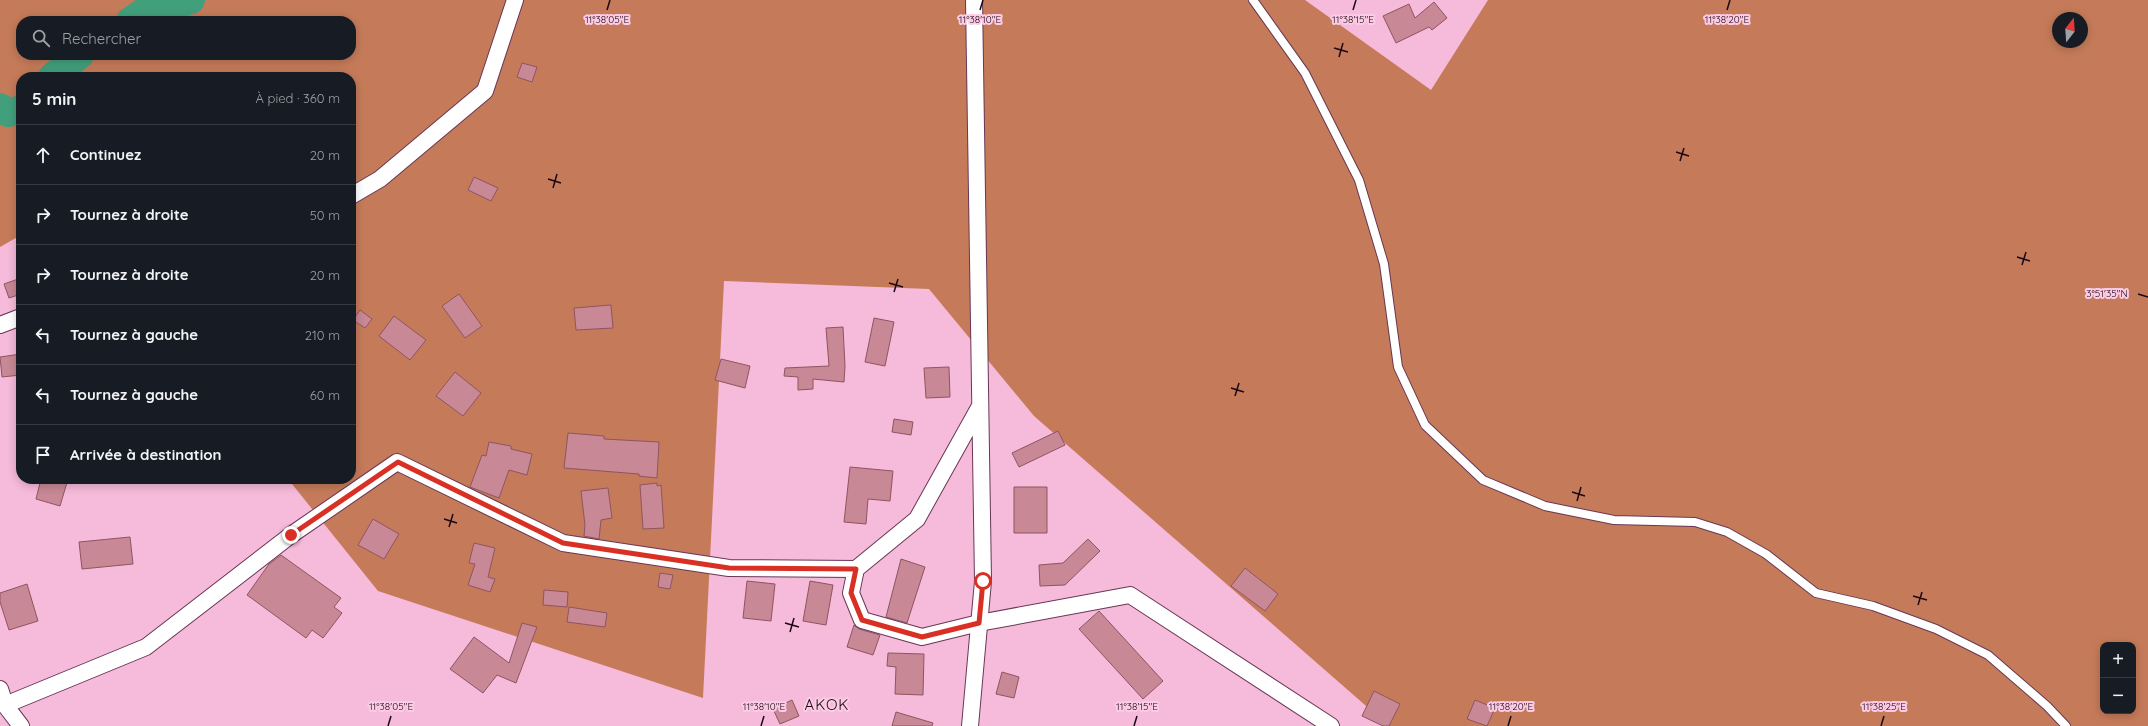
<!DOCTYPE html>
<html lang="fr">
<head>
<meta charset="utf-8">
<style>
	body { margin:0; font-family:Quicksand,sans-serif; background:#242831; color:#f1f3f6 }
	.controls { position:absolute; right:12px; bottom:12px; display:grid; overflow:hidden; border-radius:8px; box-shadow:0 2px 10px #0003 }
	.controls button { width:36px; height:36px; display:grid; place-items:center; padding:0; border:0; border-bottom:1px solid #363941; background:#171b24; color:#f1f3f6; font:20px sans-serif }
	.compass { position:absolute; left:2052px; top:12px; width:36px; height:36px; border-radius:50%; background:#171b24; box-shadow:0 2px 10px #0003; rotate:17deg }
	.stop { position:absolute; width:12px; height:12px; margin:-9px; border:3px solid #d93025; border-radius:50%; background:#fff }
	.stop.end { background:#d93025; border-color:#fff; box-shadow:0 1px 4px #0008 }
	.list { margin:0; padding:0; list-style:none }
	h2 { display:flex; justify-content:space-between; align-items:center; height:52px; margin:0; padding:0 16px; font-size:17px }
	h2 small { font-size:13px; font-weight:400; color:#9ea1a6 }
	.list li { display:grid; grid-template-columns:26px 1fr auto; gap:12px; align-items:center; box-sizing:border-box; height:60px; padding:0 16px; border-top:1px solid #363941 }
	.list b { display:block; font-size:15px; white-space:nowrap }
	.list em { font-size:13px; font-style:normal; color:#9ea1a6 }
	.icon { flex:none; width:22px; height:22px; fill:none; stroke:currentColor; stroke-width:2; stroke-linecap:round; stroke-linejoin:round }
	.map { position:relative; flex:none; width:2148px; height:726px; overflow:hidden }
	.search { position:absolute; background:#171b24; box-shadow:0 2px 10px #0003; left:16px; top:16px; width:340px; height:44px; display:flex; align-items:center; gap:10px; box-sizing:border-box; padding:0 14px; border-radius:16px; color:#9ea1a6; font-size:15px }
	.panel { position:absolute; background:#171b24; box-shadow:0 2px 10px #0003; left:16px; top:72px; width:340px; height:412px; border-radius:16px }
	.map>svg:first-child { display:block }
</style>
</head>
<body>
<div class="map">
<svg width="2148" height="726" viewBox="0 0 2148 726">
	<rect width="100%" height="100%" fill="#f6bada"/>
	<path fill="#c57b59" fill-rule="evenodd" d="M 0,0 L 1305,0 L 1431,90 L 1488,0 L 2148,0 L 2148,726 L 1389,726 L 1034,416 L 929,289 L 724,281 L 703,698 L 378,591 L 288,479 L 351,479 L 351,77 L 21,77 L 21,235 L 0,247 ZM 2058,18 L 2082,18 L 2082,42 L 2058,42 ZM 21,21 L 351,21 L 351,55 L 21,55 ZM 2103,645 L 2133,645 L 2133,711 L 2103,711 Z"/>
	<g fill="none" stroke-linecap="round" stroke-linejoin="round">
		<path stroke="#429f7c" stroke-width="28" d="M 130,21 L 143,12 L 167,8 L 191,0
			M 52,77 L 80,55
			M 0,107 L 8,113 L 21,109"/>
	</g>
	<path fill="#c88896" stroke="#8f5461" d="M 1434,2 L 1447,18 L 1432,30 L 1429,27 L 1396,43 L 1383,16 L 1409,4 L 1415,18 Z
		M 522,63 L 537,67 L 532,82 L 517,77 Z
		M 474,177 L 498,188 L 491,201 L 468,190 Z
		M 21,278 L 21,294 L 9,298 L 4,284 Z
		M 459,294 L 482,326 L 465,338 L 442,306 Z
		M 611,305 L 613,328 L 576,330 L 574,308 Z
		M 360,310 L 372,319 L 365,328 L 353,320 Z
		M 394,316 L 426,340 L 410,360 L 379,336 Z
		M 874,318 L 894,322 L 885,366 L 865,362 Z
		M 843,327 L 845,366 L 844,382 L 813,379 L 813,389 L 798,390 L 798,377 L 784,376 L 785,368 L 829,366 L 826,328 Z
		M 21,354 L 21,375 L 2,377 L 0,357 Z
		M 721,359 L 750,366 L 745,388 L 715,380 Z
		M 949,367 L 950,397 L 926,398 L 924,368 Z
		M 455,372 L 481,393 L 463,416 L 436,396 Z
		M 894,419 L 913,422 L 911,435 L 892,432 Z
		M 1058,431 L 1065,445 L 1019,467 L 1012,453 Z
		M 568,433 L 604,436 L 604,439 L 659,442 L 657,478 L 639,476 L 639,474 L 564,468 Z
		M 489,442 L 511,446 L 511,449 L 532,454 L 527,475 L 509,470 L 499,498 L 470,487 L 482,455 L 486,456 Z
		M 850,467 L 893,471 L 890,501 L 868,499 L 866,524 L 844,522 Z
		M 41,479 L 68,479 L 60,506 L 36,499 Z
		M 657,483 L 657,486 L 661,485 L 664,528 L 643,529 L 640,485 Z
		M 1014,487 L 1047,487 L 1047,533 L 1014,533 Z
		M 608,488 L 612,518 L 601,520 L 599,539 L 584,536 L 585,525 L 581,491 Z
		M 373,519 L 399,534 L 384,559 L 358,545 Z
		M 130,537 L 133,564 L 82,569 L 79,542 Z
		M 1088,539 L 1100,551 L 1065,585 L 1040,586 L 1039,565 L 1063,563 Z
		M 474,543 L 495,548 L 488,577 L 495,579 L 490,592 L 468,585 L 475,564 L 469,563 Z
		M 281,555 L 341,598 L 334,607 L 342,613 L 323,638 L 312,630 L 306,638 L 247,595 L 269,564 Z
		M 901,559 L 925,567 L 907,623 L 886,617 Z
		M 1245,568 L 1278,594 L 1265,611 L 1231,586 Z
		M 660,573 L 673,575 L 670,589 L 658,587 Z
		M 747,581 L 775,584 L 771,621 L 743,618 Z
		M 810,581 L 833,585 L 826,625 L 803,621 Z
		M 27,584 L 38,621 L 9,630 L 0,602 L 0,593 Z
		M 544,590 L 568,592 L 567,607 L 543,605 Z
		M 569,607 L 607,613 L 605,627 L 567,622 Z
		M 1099,611 L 1163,681 L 1143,699 L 1079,629 Z
		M 522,623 L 537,627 L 516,683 L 497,675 L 483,693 L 450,669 L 474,637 L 509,663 Z
		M 854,625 L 859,629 L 880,635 L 873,655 L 847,647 Z
		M 888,653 L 924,654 L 923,695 L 895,694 L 896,667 L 887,666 Z
		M 1002,672 L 1019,677 L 1014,698 L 996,694 Z
		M 1374,691 L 1400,704 L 1389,726 L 1383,726 L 1362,716 Z
		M 792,700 L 799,716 L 780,724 L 773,709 Z
		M 1475,700 L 1495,708 L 1487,726 L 1467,719 Z
		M 896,712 L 933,723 L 932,726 L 892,726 Z"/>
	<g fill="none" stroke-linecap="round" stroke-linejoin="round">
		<defs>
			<path id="service" d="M 1253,0 L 1305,73 L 1359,180 L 1384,264 L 1398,367 L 1425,425 L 1483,480 L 1545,506 L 1614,520 L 1695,522 L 1727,532 L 1766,554 L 1816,593 L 1873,606 L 1936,629 L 1988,655 L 2047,706 L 2066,726"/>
			<path id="minor" d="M 351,196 L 380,179 L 485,91 L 515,0
				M 0,325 L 21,317
				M 856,569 L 851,593 L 862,620 L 922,637 L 979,623 L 1130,595 L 1331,726
				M 0,689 L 5,705 L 21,726
				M 5,705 L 146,647 L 291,535 L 397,462 L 563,543 L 729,568 L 856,569 L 917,519 L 980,406
				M 970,726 L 983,581 L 974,0"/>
		</defs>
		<use href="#service" stroke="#693754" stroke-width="10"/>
		<use href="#minor" stroke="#693754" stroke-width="18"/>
		<use href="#service" stroke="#fff" stroke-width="8"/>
		<use href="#minor" stroke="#fff" stroke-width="16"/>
	</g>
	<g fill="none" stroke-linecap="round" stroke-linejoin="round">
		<path stroke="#d93025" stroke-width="5" d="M 291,535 L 398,462 L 563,543 L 729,568 L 856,569 L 851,593 L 862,620 L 922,637 L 979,623 L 983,581"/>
	</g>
	<path fill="none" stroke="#1c0814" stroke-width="1.5" d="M 607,10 L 610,0M 980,10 L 983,0M 1353,10 L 1356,0M 1727,10 L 1730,0M 1334,48 L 1348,52M 1339,57 L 1343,43M 1676,152 L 1689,156M 1680,161 L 1684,148M 548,179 L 561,183M 553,188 L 557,174M 2017,257 L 2030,261M 2022,265 L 2026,252M 889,283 L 903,287M 894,292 L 898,279M 2138,294 L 2148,297M 1231,388 L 1244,392M 1235,396 L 1239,383M 1572,492 L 1585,496M 1577,501 L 1581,487M 444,519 L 457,523M 449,527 L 453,514M 1913,596 L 1927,600M 1918,605 L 1922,592M 785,623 L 799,627M 790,632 L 794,618M 388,726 L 391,716M 761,726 L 764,716M 1134,726 L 1137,716M 1508,726 L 1511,716M 1881,726 L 1884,716"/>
	<g text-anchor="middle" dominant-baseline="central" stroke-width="4" stroke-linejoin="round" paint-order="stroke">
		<g font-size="15" letter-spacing="1" fill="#1c0814" stroke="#fccbe5">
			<text x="827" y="704">AKOK</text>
		</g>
	</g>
	<g font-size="10" text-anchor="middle" fill="#1c0814" stroke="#fccbe5" stroke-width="4" stroke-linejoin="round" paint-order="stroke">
		<text x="607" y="23">11°38'05"E</text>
		<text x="980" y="23">11°38'10"E</text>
		<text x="1353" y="23">11°38'15"E</text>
		<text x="1727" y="23">11°38'20"E</text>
		<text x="2107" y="297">3°51'35"N</text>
		<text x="391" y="710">11°38'05"E</text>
		<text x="764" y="710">11°38'10"E</text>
		<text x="1137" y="710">11°38'15"E</text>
		<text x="1511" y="710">11°38'20"E</text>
		<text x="1884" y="710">11°38'25"E</text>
	</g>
</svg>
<div class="controls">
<button>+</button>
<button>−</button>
</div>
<svg class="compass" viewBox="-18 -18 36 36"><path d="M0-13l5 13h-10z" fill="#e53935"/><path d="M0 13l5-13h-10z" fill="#9ea1a6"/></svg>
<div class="stop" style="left:983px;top:581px"></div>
<div class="stop end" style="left:291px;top:535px"></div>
<div class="search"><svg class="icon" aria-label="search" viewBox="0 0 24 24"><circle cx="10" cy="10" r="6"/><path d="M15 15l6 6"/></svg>Rechercher</div>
<section class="panel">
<h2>5 min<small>À pied · 360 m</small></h2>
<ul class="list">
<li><svg class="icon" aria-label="ahead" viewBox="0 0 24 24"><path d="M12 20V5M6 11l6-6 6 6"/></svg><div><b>Continuez</b></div><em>20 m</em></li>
<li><svg class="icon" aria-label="right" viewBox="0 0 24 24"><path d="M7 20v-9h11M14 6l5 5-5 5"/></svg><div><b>Tournez à droite</b></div><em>50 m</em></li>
<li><svg class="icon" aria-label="right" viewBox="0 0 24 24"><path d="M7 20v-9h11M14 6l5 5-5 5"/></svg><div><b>Tournez à droite</b></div><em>20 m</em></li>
<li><svg class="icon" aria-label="left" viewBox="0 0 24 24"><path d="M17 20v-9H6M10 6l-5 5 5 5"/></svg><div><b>Tournez à gauche</b></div><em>210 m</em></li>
<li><svg class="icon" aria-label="left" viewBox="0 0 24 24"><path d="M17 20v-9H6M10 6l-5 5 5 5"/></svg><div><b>Tournez à gauche</b></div><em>60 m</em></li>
<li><svg class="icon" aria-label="arrive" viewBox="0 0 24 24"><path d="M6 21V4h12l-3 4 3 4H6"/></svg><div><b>Arrivée à destination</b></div></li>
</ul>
</section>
</div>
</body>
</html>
